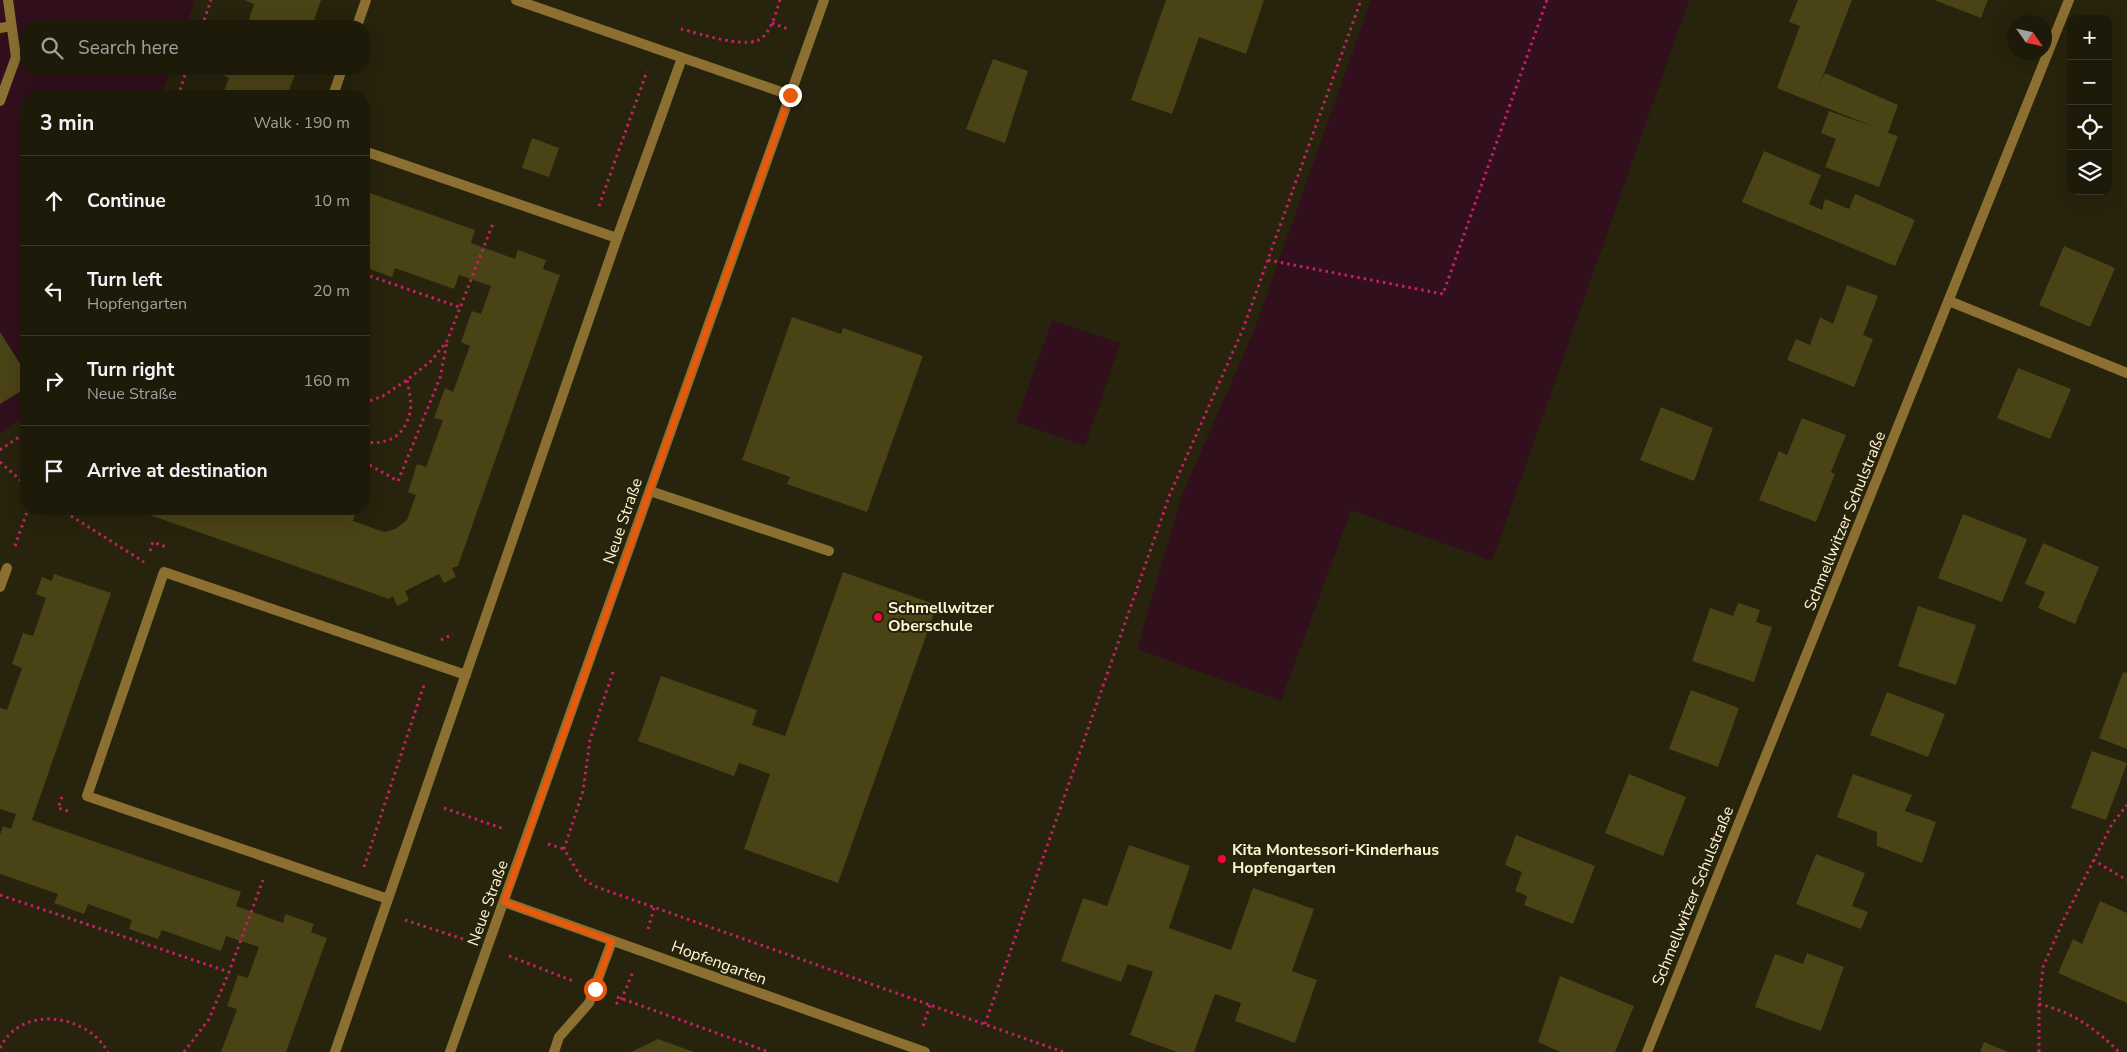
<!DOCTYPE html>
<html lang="en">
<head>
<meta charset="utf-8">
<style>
	body { margin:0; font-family:"Nunito Sans",sans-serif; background:#2a2717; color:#f1f3f6 }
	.controls { position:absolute; right:15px; top:15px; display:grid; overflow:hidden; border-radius:10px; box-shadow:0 5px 20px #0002 }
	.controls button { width:45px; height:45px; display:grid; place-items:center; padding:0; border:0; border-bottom:1px solid #3b382a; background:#1d1a09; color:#f1f3f6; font:25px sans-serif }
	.compass { position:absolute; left:2007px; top:15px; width:45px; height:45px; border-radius:50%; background:#1d1a09; box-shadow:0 5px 20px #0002; rotate:124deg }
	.stop { position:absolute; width:15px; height:15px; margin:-11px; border:4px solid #ea580c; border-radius:50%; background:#fff }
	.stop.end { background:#ea580c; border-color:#fff; box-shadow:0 1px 5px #0008 }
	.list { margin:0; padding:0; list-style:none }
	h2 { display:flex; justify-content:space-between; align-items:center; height:65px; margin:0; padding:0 20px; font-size:21px }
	h2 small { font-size:16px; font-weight:400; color:#a0a19c }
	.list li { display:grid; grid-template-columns:32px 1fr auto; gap:15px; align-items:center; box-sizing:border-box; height:90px; padding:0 20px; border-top:1px solid #3b382a }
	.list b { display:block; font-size:19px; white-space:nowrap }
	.list p { margin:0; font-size:16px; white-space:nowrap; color:#a0a19c }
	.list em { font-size:16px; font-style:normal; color:#a0a19c }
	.icon { flex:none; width:28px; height:28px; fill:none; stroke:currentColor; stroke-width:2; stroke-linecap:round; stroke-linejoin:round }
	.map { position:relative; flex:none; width:2127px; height:1052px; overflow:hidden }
	.search { position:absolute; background:#1d1a09; box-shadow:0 5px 20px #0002; left:20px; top:20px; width:350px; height:55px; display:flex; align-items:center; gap:12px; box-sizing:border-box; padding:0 18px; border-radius:20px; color:#a0a19c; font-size:19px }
	.panel { position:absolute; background:#1d1a09; box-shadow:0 5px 20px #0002; left:20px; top:90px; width:350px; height:425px; border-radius:20px }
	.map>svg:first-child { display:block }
</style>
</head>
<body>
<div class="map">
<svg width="2127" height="1052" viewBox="0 0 2127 1052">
	<rect width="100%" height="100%" fill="#27230c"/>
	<path fill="#320f1c" d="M 0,0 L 195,0 L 186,26 L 26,26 L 26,69 L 171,69 L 161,96 L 26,96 L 26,416 L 0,433 Z
		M 1371,0 L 1689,0 L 1492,561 L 1351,510 L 1281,701 L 1137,649 L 1182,495 L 1254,331 Z
		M 1052,320 L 1120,343 L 1085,446 L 1016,422 Z"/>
	<path fill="#4a4316" d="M 244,0 L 321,0 L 312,26 L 247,26 L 254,4 Z
		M 1166,0 L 1264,0 L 1246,54 L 1199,37 L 1172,114 L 1131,100 Z
		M 1798,0 L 1852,0 L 1819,86 L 1825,73 L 1898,105 L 1888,133 L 1898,136 L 1879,187 L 1825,167 L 1836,139 L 1821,133 L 1829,111 L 1877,128 L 1777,88 L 1800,26 L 1789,22 Z
		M 1934,0 L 1988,0 L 1981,18 Z
		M 993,59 L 1028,71 L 1005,143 L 966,129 Z
		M 222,69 L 297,69 L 287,96 L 222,96 L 229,78 L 220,74 Z
		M 532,138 L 559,148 L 549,177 L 522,168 Z
		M 1764,151 L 1821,175 L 1809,204 L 1822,210 L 1825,199 L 1849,209 L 1855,194 L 1915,220 L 1895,266 L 1742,202 Z
		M 364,191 L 475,230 L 471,243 L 515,259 L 518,250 L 546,260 L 543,269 L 560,275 L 458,566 L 452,568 L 456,577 L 444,583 L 439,574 L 405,591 L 409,600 L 397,606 L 393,596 L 389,599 L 133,509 L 316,509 L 326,512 L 328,509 L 343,509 L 355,513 L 353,521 L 384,532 L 395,529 L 407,520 L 416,495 L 408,492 L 417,464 L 426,467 L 443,420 L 434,418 L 445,388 L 453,392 L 470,346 L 461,342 L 472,311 L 481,314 L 491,286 L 459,275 L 454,289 L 395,268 L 392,277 L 364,267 Z
		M 2064,246 L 2115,268 L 2090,327 L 2039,305 Z
		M 1847,285 L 1878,296 L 1863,335 L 1873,339 L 1854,387 L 1787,360 L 1796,339 L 1810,345 L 1820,317 L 1833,324 Z
		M 792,317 L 841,334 L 843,328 L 923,356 L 867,512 L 787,484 L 790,477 L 742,460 Z
		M 0,332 L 26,373 L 26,388 L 0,404 Z
		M 2018,368 L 2071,389 L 2050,439 L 1997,418 Z
		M 1661,407 L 1713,428 L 1694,481 L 1640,460 Z
		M 1802,418 L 1846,435 L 1831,472 L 1835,474 L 1816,522 L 1759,500 L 1779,451 L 1787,455 Z
		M 1963,514 L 2027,539 L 2002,602 L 1938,578 Z
		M 2043,543 L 2099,567 L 2075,624 L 2038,608 L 2045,592 L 2025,584 Z
		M 843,572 L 937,605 L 838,883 L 744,849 L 770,774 L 739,763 L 734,776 L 638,741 L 661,676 L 757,710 L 752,725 L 785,736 Z
		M 54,574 L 111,593 L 32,820 L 241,892 L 236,906 L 283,923 L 285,914 L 314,924 L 311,932 L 327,938 L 286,1052 L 221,1052 L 237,1009 L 227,1006 L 238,975 L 248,978 L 259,947 L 226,936 L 221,951 L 162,930 L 158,939 L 129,929 L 132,920 L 88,904 L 84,914 L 54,903 L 58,894 L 0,874 L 0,835 L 3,826 L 11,829 L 16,814 L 0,809 L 0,708 L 7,710 L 22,668 L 12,664 L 23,633 L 33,636 L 46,598 L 36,594 L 42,577 L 52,581 Z
		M 1738,603 L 1760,610 L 1756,622 L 1772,627 L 1754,682 L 1692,661 L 1710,608 L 1733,616 Z
		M 1918,606 L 1976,625 L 1956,685 L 1898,666 Z
		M 2123,672 L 2127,673 L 2127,749 L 2099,738 Z
		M 1691,690 L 1739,708 L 1718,767 L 1669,749 Z
		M 1887,692 L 1945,714 L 1928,757 L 1870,735 Z
		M 2092,751 L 2127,763 L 2106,820 L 2071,808 Z
		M 1629,774 L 1686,797 L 1663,856 L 1605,833 Z
		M 1853,774 L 1912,795 L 1905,811 L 1936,822 L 1922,863 L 1877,846 L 1877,832 L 1837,817 Z
		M 1516,835 L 1595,866 L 1573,924 L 1524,905 L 1527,896 L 1515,891 L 1522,872 L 1505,865 Z
		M 1129,845 L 1190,866 L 1169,928 L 1231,950 L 1253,888 L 1314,909 L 1292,971 L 1317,980 L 1295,1043 L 1235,1021 L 1241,1003 L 1215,994 L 1194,1052 L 1177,1052 L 1130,1035 L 1153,972 L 1128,964 L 1121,982 L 1061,961 L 1083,898 L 1107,906 Z
		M 1816,854 L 1865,873 L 1852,906 L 1868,912 L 1861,929 L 1796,904 Z
		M 2100,901 L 2127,913 L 2127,1003 L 2058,973 L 2073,939 L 2082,944 Z
		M 1807,953 L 1844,967 L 1821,1031 L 1755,1007 L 1775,954 L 1803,964 Z
		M 1560,976 L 1634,1006 L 1615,1052 L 1560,1052 L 1538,1042 Z
		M 658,1039 L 694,1052 L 631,1052 Z
		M 1984,1042 L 2008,1052 L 1980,1052 Z"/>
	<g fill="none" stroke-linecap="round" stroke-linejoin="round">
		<path stroke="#c42164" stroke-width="3" stroke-dasharray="2.5 4" stroke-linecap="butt" d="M 772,23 L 788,29
			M 202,26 L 211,0
			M 681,29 C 699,33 751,52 764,36 C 773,26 776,12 780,0
			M 178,96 L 187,69
			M 599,206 L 647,71
			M 1268,260 L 1443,294 L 1547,0
			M 364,274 L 462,308
			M 364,403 L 383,396 L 407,380 L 431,361 L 447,341 L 494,221
			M 364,442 C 387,445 405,437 410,412 C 412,402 409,390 407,380
			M 0,450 L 26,432
			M 0,462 L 26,485
			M 364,462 L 398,481 L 440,378 L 447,342
			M 60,509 L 144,562
			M 15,546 L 28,509
			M 150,551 L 153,542 L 166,547
			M 441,640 L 453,634
			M 613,672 L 590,740 L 583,791 L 564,849 L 581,877 L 594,886 L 1063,1052
			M 62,797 L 58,808 L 68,811
			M 444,808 L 504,829
			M 548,844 L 564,849
			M 2093,860 L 2127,880
			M 364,867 L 424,685
			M 0,895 L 229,972
			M 405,920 L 466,940
			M 648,929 L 654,908
			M 509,956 L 573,981
			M 617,997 L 769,1052
			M 616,1004 L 622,998 L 633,972
			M 2039,1004 C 2072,1012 2095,1028 2119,1052
			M 985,1024 L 1170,494 L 1243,329 L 1361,0
			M 923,1026 L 930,1005
			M 0,1048 C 21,1004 87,1014 108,1052
			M 184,1052 L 209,1019 L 229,972 L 263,880
			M 2039,1052 L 2039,1004 L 2043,967 L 2064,919 L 2112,824 L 2127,805"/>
		<path stroke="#8b7032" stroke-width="10" d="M 516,0 L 790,95
			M 357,26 L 366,0
			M 0,28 L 11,26
			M 333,96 L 342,69
			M 0,101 L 16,57 L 8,0
			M 617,238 L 682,58
			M 1949,301 L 2127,373
			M 650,491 L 829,551
			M 0,587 L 7,568
			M 388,899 L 87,796 L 164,572 L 466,675
			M 335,1052 L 617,238 L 364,151
			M 554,1052 L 559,1037 L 589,1003 L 612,941"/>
		<path stroke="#8b7032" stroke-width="10" d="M 504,902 L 925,1052
			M 1647,1052 L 2069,0"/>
		<path stroke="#8b7032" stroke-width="10" d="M 450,1052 L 824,0"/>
	</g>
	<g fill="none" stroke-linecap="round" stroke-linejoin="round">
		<path stroke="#ea580c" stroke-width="6" d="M 595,989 L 612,941 L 504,902 L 790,95"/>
	</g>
	<g fill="#fe003e" stroke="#27230c" stroke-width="2">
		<circle cx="878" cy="617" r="5"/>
		<circle cx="1222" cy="859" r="5"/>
	</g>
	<g text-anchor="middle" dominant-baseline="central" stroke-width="4" stroke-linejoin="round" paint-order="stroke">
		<g font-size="16" fill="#fff5d3" stroke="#27230c">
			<text transform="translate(623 521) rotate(-71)">Neue Straße</text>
			<text transform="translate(1845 521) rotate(-68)">Schmellwitzer Schulstraße</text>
			<text transform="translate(1693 896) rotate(-68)">Schmellwitzer Schulstraße</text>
			<text transform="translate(488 903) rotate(-70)">Neue Straße</text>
			<text transform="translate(719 963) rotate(20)">Hopfengarten</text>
		</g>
		<g font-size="16" font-weight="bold" fill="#fff5d3" stroke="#27230c" text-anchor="start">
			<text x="888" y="608">Schmellwitzer<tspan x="888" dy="18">Oberschule</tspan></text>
			<text x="1232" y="850">Kita Montessori-Kinderhaus<tspan x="1232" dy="18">Hopfengarten</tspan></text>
		</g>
	</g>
</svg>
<div class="controls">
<button>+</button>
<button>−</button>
<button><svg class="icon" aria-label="locate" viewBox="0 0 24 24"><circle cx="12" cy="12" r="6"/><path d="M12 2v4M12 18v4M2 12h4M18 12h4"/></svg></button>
<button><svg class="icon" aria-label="layers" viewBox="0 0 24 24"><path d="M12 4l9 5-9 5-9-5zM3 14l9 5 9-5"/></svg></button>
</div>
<svg class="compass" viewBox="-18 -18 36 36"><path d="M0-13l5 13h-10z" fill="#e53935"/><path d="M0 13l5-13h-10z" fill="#a0a19c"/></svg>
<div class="stop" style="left:595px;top:989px"></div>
<div class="stop end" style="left:790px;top:95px"></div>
<div class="search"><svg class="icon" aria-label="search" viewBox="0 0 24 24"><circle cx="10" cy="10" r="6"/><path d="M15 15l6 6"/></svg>Search here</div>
<section class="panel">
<h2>3 min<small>Walk · 190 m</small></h2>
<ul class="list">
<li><svg class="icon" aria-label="ahead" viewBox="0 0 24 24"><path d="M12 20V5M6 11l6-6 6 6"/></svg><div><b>Continue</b></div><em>10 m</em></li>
<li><svg class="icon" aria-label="left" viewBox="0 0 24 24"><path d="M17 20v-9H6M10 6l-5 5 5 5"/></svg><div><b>Turn left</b><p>Hopfengarten</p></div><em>20 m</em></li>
<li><svg class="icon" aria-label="right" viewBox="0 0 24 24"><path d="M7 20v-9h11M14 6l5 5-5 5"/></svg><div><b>Turn right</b><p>Neue Straße</p></div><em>160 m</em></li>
<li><svg class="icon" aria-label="arrive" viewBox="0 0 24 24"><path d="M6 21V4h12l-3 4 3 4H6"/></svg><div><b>Arrive at destination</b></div></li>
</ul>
</section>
</div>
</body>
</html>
